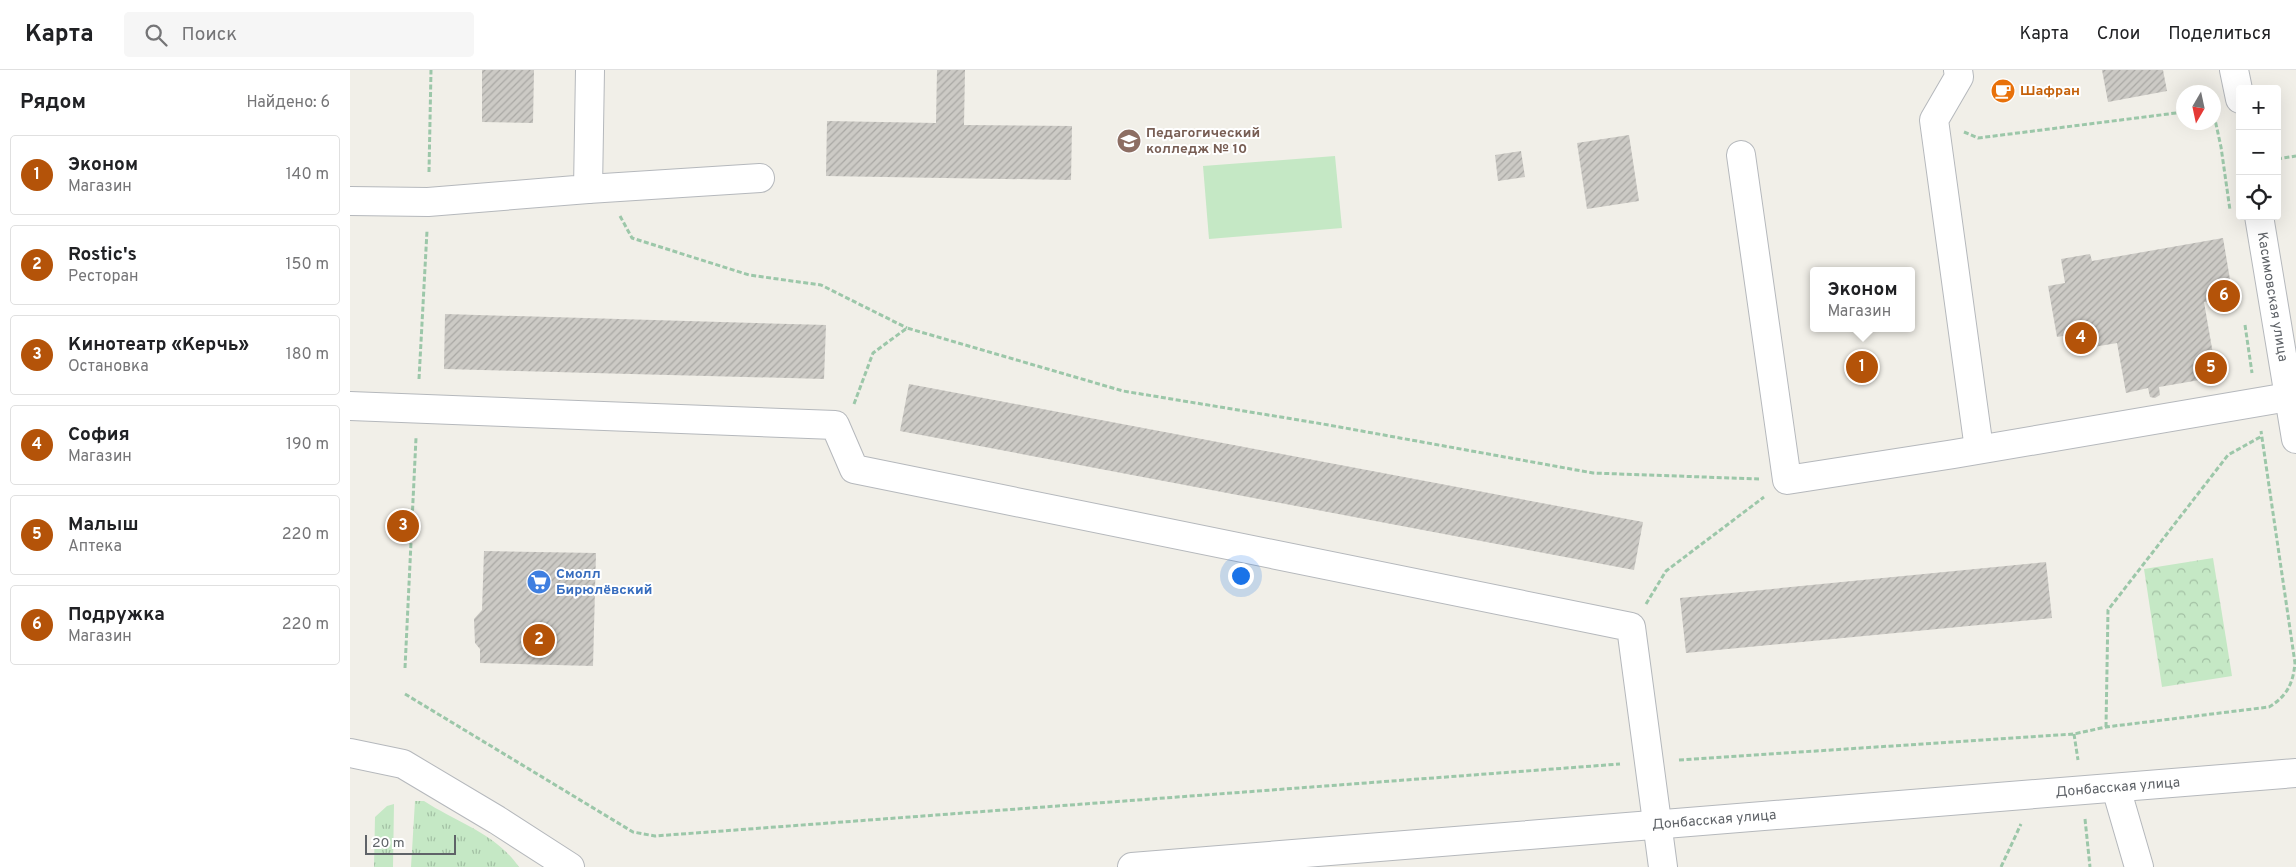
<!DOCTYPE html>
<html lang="ru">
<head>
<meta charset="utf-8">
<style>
	body { margin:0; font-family:Overpass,sans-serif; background:#f6f6f6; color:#202124 }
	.controls { position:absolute; right:15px; top:15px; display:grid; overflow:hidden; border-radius:5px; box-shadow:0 5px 20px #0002 }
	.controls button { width:45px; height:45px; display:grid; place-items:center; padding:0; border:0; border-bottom:1px solid #e0e0e0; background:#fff; color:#202124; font:25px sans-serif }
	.compass { position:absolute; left:1826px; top:15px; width:45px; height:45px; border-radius:50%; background:#fff; box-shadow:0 5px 20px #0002; rotate:189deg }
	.scale { position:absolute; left:15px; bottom:12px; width:91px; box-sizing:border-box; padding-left:5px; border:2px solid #5f6368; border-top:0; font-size:14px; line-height:18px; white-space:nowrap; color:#5f6368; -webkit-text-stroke:4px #fff; paint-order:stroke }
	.you { position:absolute; left:890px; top:505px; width:18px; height:18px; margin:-12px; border:4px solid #fff; border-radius:50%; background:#1a73e8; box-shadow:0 0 0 8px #1a73e833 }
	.badge { display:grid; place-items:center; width:32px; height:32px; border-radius:50%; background:#b45309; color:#fff; font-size:16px; font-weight:700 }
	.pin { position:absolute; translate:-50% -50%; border:2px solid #fff; box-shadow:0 1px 5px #0006 }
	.popup { position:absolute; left:1460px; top:197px; width:105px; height:65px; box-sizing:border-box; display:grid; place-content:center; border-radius:5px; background:#fff; filter:drop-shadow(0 1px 4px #0005); font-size:16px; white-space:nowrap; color:#757577 }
	.popup b { font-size:19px; color:#202124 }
	.popup::after { content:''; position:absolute; left:50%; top:100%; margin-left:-10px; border:10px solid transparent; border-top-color:#fff }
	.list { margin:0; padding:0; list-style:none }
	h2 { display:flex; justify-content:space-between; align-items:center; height:65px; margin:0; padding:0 20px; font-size:21px }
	h2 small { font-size:16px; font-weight:400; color:#757577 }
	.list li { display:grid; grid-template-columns:32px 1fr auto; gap:15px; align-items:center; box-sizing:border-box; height:80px; margin:0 10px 10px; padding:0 10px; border:1px solid #e0e0e0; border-radius:5px }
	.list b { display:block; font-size:19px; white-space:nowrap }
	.list p { margin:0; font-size:16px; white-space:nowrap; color:#757577 }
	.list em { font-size:16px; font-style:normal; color:#757577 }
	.icon { flex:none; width:28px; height:28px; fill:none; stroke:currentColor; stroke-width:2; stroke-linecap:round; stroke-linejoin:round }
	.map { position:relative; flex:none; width:1946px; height:797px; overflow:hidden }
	header { display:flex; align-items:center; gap:30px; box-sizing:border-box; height:70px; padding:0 25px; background:#fff; border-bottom:1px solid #e0e0e0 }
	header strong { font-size:24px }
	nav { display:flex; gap:28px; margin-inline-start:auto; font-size:18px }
	.search { width:350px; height:45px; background:#f6f6f6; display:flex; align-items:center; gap:12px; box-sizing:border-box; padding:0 18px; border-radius:5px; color:#757577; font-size:19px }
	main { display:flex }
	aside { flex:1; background:#fff }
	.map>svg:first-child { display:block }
</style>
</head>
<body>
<header>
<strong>Карта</strong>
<div class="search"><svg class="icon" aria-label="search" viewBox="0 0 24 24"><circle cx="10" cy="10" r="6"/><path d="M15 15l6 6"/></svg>Поиск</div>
<nav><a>Карта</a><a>Слои</a><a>Поделиться</a></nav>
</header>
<main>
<aside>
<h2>Рядом<small>Найдено: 6</small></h2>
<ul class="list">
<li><span class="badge">1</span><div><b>Эконом</b><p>Магазин</p></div><em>140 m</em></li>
<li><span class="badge">2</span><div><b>Rostic's</b><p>Ресторан</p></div><em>150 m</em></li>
<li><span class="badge">3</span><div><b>Кинотеатр «Керчь»</b><p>Остановка</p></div><em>180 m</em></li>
<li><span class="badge">4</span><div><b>София</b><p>Магазин</p></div><em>190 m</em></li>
<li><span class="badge">5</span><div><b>Малыш</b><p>Аптека</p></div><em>220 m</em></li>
<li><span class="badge">6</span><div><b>Подружка</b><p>Магазин</p></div><em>220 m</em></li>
</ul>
</aside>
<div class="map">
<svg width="1946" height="797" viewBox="0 0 1946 797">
	<defs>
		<pattern id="grass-tufts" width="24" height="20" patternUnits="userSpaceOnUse" patternTransform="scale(1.25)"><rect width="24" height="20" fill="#c5e8c5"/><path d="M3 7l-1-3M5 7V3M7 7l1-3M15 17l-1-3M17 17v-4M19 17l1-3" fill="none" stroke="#a3c0a4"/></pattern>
		<pattern id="park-crowns" width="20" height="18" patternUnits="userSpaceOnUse" patternTransform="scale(1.25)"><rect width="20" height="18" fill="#c5e8c5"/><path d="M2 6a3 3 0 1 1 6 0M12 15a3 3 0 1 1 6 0" fill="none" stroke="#a3c0a4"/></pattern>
		<pattern id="building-hatch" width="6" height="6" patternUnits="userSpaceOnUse" patternTransform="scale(1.25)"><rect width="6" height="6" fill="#cccac5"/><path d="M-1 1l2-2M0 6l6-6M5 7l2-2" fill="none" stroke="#a9a8a4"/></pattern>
	</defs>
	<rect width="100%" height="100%" fill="#f1efe8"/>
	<path fill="url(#grass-tufts)" d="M 65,731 L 74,731 C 108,753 145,763 169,797 L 61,797 Z
		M 44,734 L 43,797 L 24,797 L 25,747 L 37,736 Z"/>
	<path fill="url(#park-crowns)" d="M 1863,488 L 1882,606 L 1812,617 L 1794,499 Z"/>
	<path fill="#c5e8c5" d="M 985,86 L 992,158 L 859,169 L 853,96 Z"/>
	<path fill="url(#building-hatch)" d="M 132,0 L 184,0 L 183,53 L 132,52 Z
		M 587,0 L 615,0 L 614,55 L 722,56 L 721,110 L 476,106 L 477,51 L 586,53 Z
		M 1752,0 L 1813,0 L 1817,21 L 1758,32 Z
		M 1279,65 L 1289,131 L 1237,139 L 1227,73 Z
		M 1171,81 L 1175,107 L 1148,111 L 1145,85 Z
		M 1873,168 L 1883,227 L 1880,227 L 1881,236 L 1868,239 L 1866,230 L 1854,232 L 1867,307 L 1809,317 L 1810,325 L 1805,328 L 1800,327 L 1798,318 L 1776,323 L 1767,273 L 1726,280 L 1724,264 L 1707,267 L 1698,216 L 1715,213 L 1711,189 L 1740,184 L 1742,191 Z
		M 95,244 L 476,255 L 474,309 L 94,299 Z
		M 559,314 L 1293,452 L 1284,500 L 550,361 Z
		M 134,481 L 246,483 L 243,596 L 130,593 L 130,579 L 125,573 L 124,549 L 132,540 Z
		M 1696,492 L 1702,548 L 1336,583 L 1330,528 Z"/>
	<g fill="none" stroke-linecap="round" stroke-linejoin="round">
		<defs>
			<g id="minor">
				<path d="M 1608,0 L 1609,7 L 1584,50 L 1629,379"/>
				<path d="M 1884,0 L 1890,29"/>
				<path d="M 1391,85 L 1437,410 L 1604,384 L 1938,327"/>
				<path d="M 238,119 L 410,108"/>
				<path d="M 0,131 L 78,132 L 238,119 L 240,0"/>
				<path id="s1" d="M 1909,146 L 1946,369"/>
				<path d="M 0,336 L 485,355 L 504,399 L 1281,557 L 1313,797"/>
				<path d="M 0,683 L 53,694 L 147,750 L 220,797"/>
				<path d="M 1766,718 L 1789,797"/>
				<path id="s2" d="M 782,797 L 1946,703"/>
			</g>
		</defs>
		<use href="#minor" stroke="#b5b8bc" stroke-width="30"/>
		<path stroke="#9cc7a9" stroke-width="3" stroke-dasharray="5 2.5" stroke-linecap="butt" d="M 1864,45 L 1871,77 L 1880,140
			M 1614,62 L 1628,68 L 1834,42
			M 1927,89 L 1946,86
			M 79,102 L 81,0
			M 270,146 L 282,168 L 399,205 L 471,215 L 557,258
			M 1895,255 L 1902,303
			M 69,309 L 77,161
			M 504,334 L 523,283 L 557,258 L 773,321 L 973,354 L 1243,403 L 1409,409
			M 1296,534 L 1316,501 L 1414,427
			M 55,598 L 66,368
			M 55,624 L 283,762 L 305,766 L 1270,694
			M 1756,657 L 1758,540 L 1878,385 L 1912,366
			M 1724,664 L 1728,690
			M 1329,690 L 1724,664 L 1756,657 L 1919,637 C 1937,626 1943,614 1945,593 L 1911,361
			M 1735,749 L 1740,797
			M 1651,797 L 1671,754"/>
		<use href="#minor" stroke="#fff" stroke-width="28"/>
	</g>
	<defs>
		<symbol id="cafe-disc" viewBox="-11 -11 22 22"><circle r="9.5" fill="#e8710a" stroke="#fff"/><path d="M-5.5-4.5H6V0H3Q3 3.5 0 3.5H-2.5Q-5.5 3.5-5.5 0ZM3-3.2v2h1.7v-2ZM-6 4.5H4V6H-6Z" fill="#fff"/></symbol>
		<symbol id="university-disc" viewBox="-11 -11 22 22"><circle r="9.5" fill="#8d6e63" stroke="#fff"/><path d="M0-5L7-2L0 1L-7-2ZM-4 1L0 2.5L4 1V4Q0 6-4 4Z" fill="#fff"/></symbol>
		<symbol id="supermarket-disc" viewBox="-11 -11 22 22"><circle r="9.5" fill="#3f7fe0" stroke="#fff"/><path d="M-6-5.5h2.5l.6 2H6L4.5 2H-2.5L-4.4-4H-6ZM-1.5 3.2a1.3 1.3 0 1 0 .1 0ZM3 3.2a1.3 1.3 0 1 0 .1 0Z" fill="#fff"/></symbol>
	</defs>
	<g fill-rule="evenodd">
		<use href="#cafe-disc" x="1639" y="7" width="28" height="28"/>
		<use href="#university-disc" x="765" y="57" width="28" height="28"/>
		<use href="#supermarket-disc" x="175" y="498" width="28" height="28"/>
	</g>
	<g text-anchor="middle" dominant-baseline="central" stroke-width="4" stroke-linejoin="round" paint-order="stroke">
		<g font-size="14" font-weight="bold" fill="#c56008" stroke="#fff" text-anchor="start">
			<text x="1670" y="21">Шафран</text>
		</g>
		<g font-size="14" font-weight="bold" fill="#785e54" stroke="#fff" text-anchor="start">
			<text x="796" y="63">Педагогический<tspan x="796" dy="16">колледж № 10</tspan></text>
		</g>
		<g font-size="14" fill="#5f6368" stroke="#fff">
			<text stroke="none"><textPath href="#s1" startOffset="82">Касимовская улица</textPath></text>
			<text stroke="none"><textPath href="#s2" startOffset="989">Донбасская улица</textPath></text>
			<text stroke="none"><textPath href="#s2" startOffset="584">Донбасская улица</textPath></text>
		</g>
		<g font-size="14" font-weight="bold" fill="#366cbe" stroke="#fff" text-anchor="start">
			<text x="206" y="504">Смолл<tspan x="206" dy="16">Бирюлёвский</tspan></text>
		</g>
	</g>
</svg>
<div class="controls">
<button>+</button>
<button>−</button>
<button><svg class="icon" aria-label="locate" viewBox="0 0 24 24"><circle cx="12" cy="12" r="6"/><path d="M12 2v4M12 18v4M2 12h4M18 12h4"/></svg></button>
</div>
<svg class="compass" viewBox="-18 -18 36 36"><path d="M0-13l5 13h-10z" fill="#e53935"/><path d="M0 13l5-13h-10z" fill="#757577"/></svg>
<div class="scale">20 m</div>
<div class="you"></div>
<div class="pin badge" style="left:1512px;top:297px">1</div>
<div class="popup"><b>Эконом</b>Магазин</div>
<div class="pin badge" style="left:189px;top:570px">2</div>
<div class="pin badge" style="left:53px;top:456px">3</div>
<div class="pin badge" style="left:1731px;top:268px">4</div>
<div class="pin badge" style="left:1861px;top:298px">5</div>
<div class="pin badge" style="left:1874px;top:226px">6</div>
</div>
</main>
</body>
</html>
